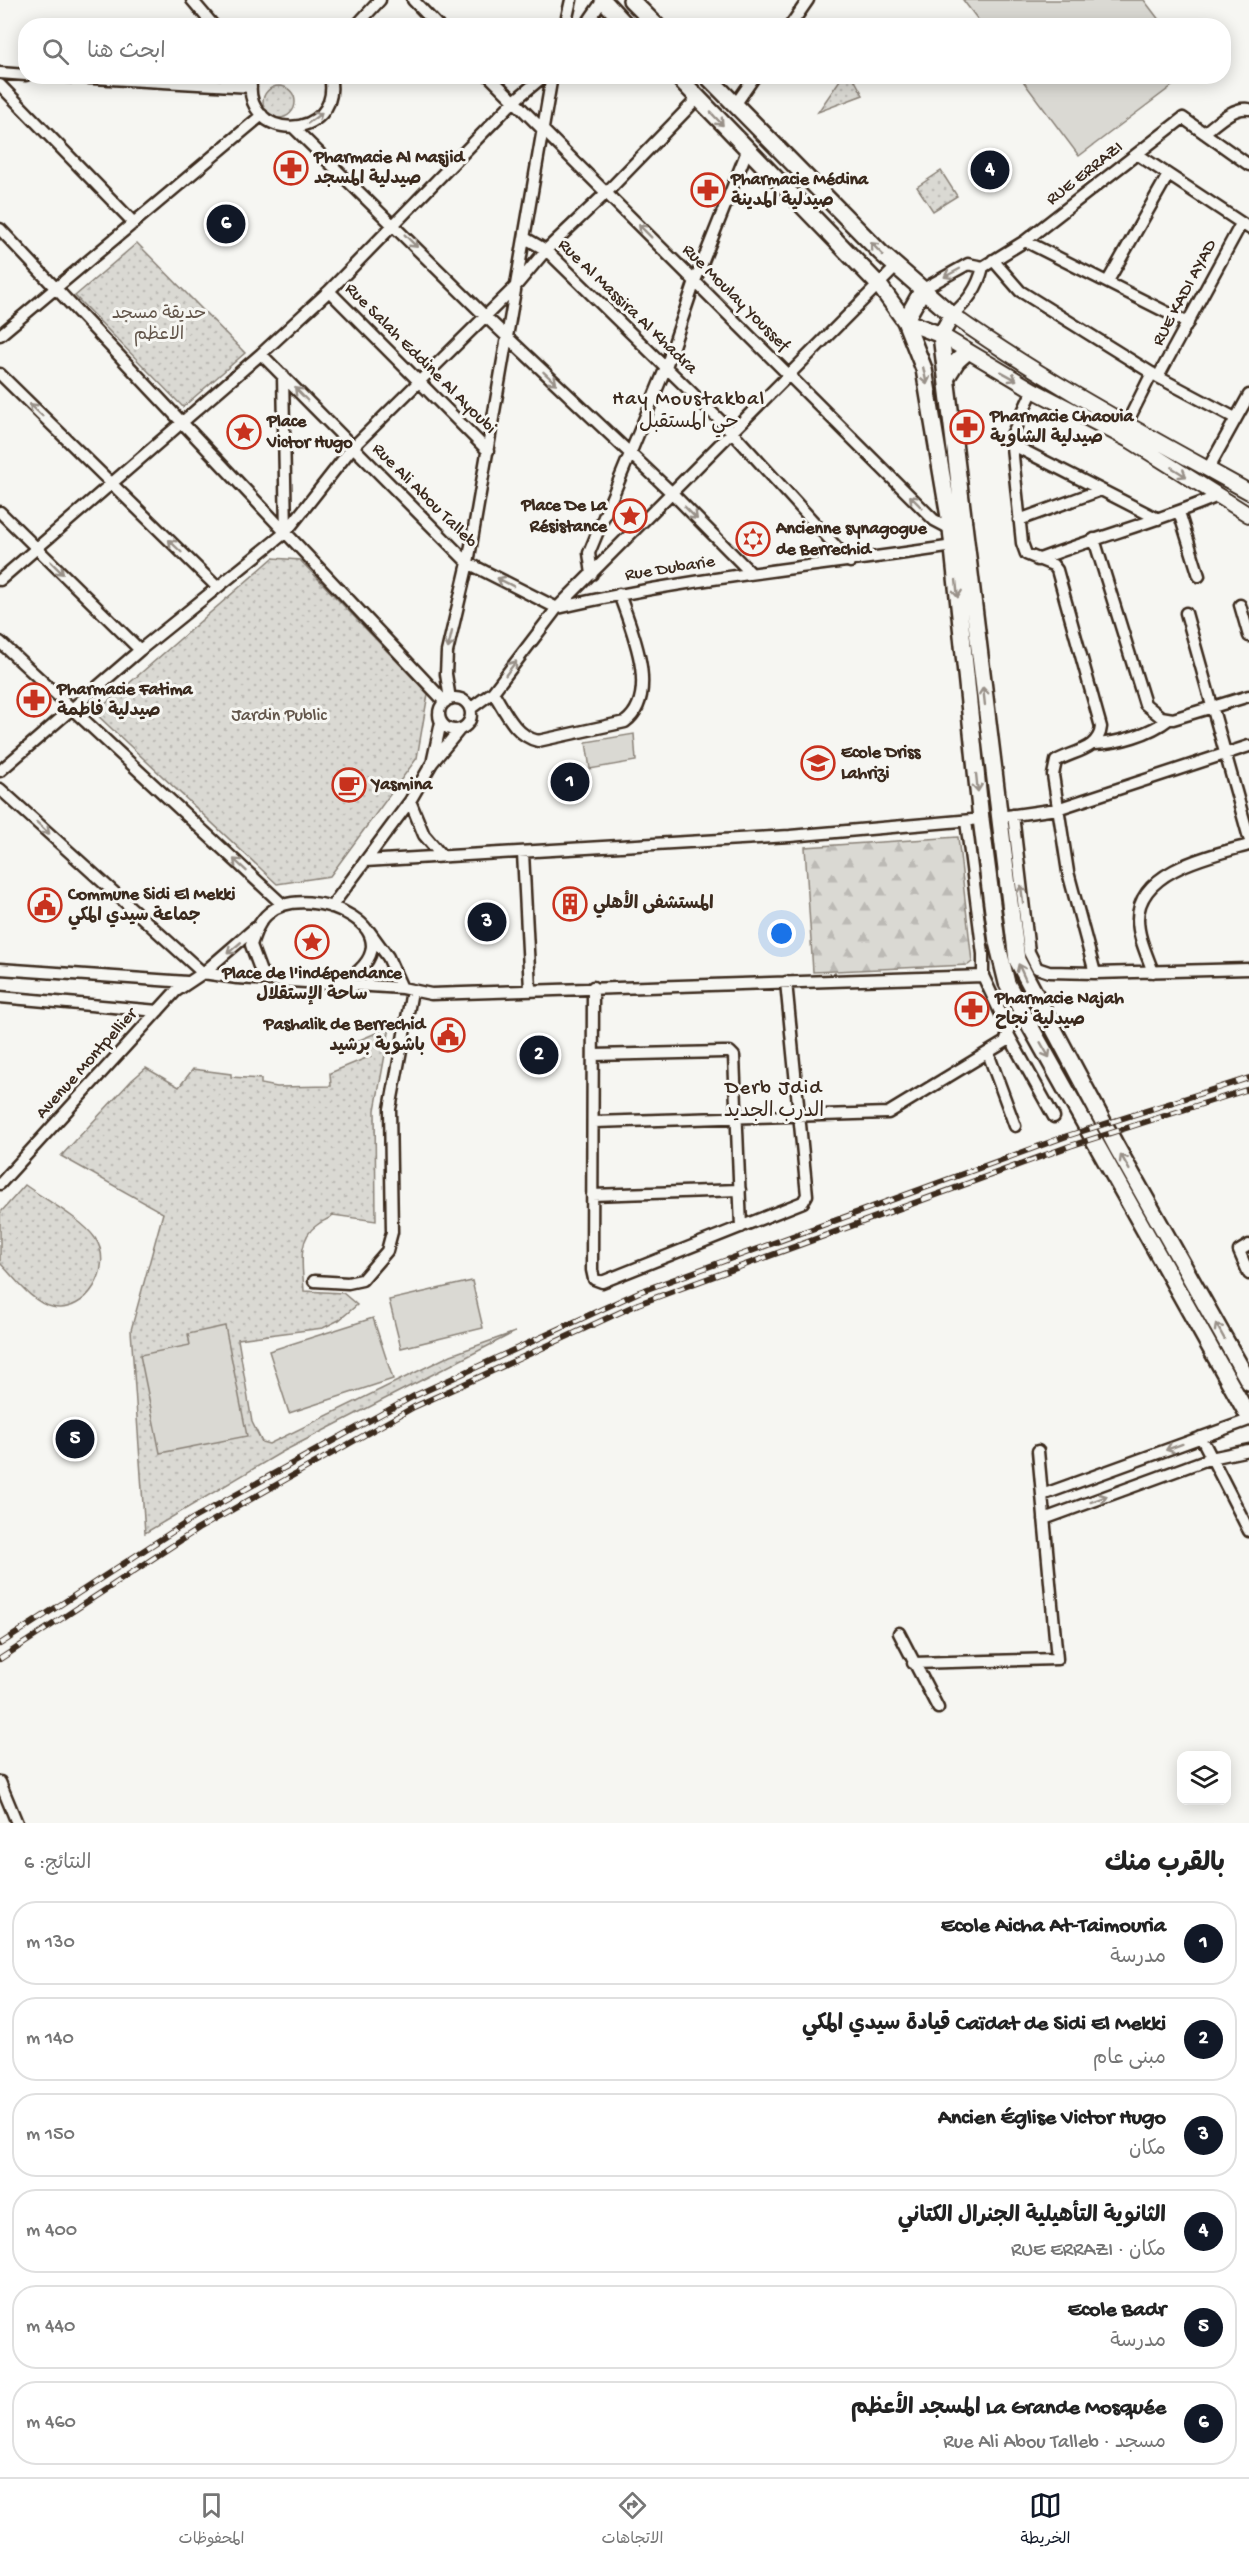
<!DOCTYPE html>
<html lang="ar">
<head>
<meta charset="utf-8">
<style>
	body { margin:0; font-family:"Gochi Hand","Playpen Sans Arabic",sans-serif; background:#f2f2f2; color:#222; direction:rtl }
	.controls { position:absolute; right:18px; bottom:18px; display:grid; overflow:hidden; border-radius:12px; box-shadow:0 3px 15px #0003 }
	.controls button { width:54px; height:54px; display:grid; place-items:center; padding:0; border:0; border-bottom:2px solid #e0e0e0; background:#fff; color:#222; font:30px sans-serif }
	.you { position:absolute; left:782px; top:934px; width:21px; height:21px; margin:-15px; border:4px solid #fff; border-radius:50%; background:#1a73e8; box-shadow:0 0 0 9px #1a73e833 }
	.badge { display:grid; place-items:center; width:39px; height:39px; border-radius:50%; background:#111827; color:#fff; font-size:20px; font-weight:700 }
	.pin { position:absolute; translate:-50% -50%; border:3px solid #fff; box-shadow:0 2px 6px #0006 }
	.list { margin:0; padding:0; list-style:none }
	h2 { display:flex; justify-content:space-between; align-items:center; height:78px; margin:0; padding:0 24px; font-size:26px }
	h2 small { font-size:20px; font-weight:400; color:#767676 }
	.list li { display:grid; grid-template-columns:39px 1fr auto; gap:18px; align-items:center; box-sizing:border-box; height:84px; margin:0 12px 12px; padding:0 12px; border:2px solid #e0e0e0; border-radius:24px }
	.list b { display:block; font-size:22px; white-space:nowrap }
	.list p { margin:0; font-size:20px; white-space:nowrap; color:#767676 }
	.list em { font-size:20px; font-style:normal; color:#767676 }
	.icon { flex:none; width:33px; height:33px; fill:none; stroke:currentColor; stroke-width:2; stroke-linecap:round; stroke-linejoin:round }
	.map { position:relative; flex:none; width:1249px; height:1823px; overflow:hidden; direction:ltr }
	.search { position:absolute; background:#fff; box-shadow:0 3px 15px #0003; left:18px; right:18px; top:18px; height:66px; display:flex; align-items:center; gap:15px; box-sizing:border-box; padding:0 21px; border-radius:24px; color:#767676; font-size:22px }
	.sheet { height:654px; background:#fff }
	nav { display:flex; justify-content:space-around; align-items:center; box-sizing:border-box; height:84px; border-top:2px solid #e0e0e0; background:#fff; font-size:16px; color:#767676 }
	nav a { display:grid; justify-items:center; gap:3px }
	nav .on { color:#111827 }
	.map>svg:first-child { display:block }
</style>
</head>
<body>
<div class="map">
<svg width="1249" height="1823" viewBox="0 0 1249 1823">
	<defs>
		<pattern id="grass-dots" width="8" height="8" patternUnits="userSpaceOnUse" patternTransform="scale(1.5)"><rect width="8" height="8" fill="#dad9d3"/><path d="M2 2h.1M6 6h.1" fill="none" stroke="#bcbab5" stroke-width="1.8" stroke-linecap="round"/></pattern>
		<pattern id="forest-firs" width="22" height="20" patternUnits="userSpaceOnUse" patternTransform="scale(1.5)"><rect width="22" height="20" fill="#dad9d3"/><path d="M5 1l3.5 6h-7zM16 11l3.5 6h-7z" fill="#bcbab5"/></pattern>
	</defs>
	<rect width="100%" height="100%" fill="#f6f6f2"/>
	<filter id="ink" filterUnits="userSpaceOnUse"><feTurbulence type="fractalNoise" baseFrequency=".0167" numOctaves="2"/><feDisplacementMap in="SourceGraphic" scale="12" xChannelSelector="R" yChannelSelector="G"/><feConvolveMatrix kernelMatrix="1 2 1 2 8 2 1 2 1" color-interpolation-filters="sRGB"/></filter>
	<g filter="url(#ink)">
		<path fill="url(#grass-dots)" stroke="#8a8278" stroke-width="1.5" d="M 842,77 L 853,77 L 863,95 L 818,112 Z
			M263 102a16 16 0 1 1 32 0a16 16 0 1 1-32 0Z
			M 941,171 L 957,196 L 933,211 L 917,187 Z
			M 137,243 L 245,353 L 183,407 L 75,296 Z
			M 273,558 L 300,560 L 428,694 L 417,758 L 330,876 L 277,884 L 95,713 Z
			M 390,1027 L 375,1110 L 376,1221 L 333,1215 C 327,1221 323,1220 317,1225 C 296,1239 303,1269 304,1291 L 343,1293 L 357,1305 L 339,1320 L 323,1328 L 238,1339 L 252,1422 L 262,1442 L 269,1444 L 451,1355 L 515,1332 L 282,1452 L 145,1533 L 131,1330 L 163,1213 L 61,1156 L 132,1080 L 146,1068 L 179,1087 L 193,1069 L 231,1074 L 231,1077 L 261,1079 L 261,1084 L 277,1087 L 331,1086 L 330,1073 L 371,1056 L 369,1049 L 357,1049 L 355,1042 Z
			M 25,1185 C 44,1199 82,1219 95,1238 C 115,1266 87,1315 52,1307 C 32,1303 14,1277 0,1263 L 0,1213 Z"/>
		<path fill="url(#forest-firs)" stroke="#8a8278" stroke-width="1.5" d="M 958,837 L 972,962 L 968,965 L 813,972 L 805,847 Z"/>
		<path fill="#dad9d3" stroke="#8a8278" stroke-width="1.5" d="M 963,0 L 1144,0 L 1163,25 L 982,25 Z
			M 1020,77 L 1184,77 L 1079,156 Z
			M 634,734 L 636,761 L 590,769 L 586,742 Z
			M 472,1281 L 483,1328 L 401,1348 L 389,1300 Z
			M 373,1318 L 393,1379 L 289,1413 L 269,1351 Z
			M 225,1326 L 247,1436 L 160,1453 L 140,1355 L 190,1345 L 188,1334 Z"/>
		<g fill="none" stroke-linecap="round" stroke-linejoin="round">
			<defs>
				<path id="minor" d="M 192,0 L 214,26
					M 413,0 L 438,26
					M 356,26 L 380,0
					M 565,26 L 571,0
					M 585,26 L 603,0
					M 790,26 L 808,0
					M 0,73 L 26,75
					M 57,76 L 251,87
					M 252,76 C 238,144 344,143 330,76
					M 489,76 L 934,520 L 951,529 L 956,529
					M 0,85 L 134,223
					M 735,105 L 755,76
					M 294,128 L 485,316 L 672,493 L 750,572
					M 1204,133 C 1216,124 1233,106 1249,109
					M 1137,154 L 1249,228
					M 0,229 L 445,702
					M 525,238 L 546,250 L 732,432 L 850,562
					M 1025,241 L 1188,323
					M 993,260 L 1020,291 L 1158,377 L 1235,418
					M 983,267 L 1025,241 L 1183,118 L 1249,165
					M 1108,281 L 1168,175
					M 923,289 L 968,264 L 983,267
					M 329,291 L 488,451
					M 952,315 C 968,301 978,288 983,267
					M 0,335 L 262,115
					M 261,354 L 468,563 L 557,608
					M 0,374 L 217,587
					M 283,375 L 286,532
					M 1158,377 L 1241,224
					M 1033,390 L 1011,437 L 1022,543 L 1026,554 L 1053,565 L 1057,570 L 1101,727 C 1099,750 1073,751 1056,761 L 1053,775 L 1068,872 L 1095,973
					M 1127,423 L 1152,373
					M 1011,444 L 1158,519
					M 1208,469 L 1249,395
					M 0,512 L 140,650
					M 1179,512 L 1199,576
					M 1019,520 L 1101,490
					M 1094,539 L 1145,704 L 1161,717 L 1173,719 L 1249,696
					M 1037,560 C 1097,537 1159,521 1218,496
					M 592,574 L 589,553 L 666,367 L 695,281 L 747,151
					M 0,580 L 261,354 L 329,291 L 514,101 L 544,76
					M 1240,605 L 1249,636
					M 558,608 C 690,577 825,566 960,545
					M 1186,613 L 1249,838
					M 0,642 L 283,905
					M 493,692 C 505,711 515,736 538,741 L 625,722 C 661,695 631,628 619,594
					M439 714a16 16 0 1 1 32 0a16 16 0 1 1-32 0Z
					M 450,699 L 446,674 L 447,652 L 468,563 L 552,76
					M 470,709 L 493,692 L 557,608 L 896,267
					M 1094,744 C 1119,743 1150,734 1169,719
					M 433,759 L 441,722
					M 0,771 L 140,650 L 286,532 L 352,448 L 514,288 L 546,250 L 606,193 L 698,98
					M 0,789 L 203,973 L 237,978 L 273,980
					M 410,801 L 424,835 L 442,856
					M 1013,815 L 1029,952 L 1037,968 L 1049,972 L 1095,973 L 1249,969
					M 1007,816 L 1057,809 L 1249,746
					M 523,853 L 530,989
					M 365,861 L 790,836 L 972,820
					M 331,907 L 410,801 L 432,763 L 460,729
					M 369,931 L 388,957 L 402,988
					M 0,969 L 187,982
					M 1153,972 C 1147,955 1138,937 1138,919 C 1138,870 1213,855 1249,845
					M 341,983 C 428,933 308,879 269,913 C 259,921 255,933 251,945 L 261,972 L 274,980 L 402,988 L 431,994 L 983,976
					M 593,987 L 592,1270 L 594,1279 L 602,1282 L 803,1202 L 807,1195 L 786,982
					M 0,997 L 158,1011
					M 1009,1036 L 1054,1117
					M 988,1053 L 1015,1126
					M 594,1055 L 723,1052 L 730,1052 L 734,1056 L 741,1227
					M 594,1122 L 888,1113 L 1005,1042 L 1009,1031 L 983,976 L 983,954 L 966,821
					M 0,1184 L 176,991 L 203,973 L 255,928
					M 592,1195 L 740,1190
					M 1249,1245 L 1239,1251 L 1249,1274
					M 314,1281 L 348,1283 L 362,1280 L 387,1251 L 392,1232 L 390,1109 L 412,991
					M 1201,1437 L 1249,1531
					M 1042,1495 L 1249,1420
					M 1044,1519 L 1211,1458 L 1249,1450
					M 899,1633 L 938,1708
					M 913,1663 L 1057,1659 L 1038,1451
					M 0,1782 L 17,1823"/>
				<path id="tertiary" d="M 952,315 C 1044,381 1150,437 1249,492
					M 941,335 L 1033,390 L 1131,441 L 1249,515"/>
				<path id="secondary" d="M 603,0 L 627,26
					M 631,0 L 657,26
					M 677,76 L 879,285 L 905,321 L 924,369 L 951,529 L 981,819 L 997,942 L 1007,983 L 1020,1008 L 1249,1417
					M 707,76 L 881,253 L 952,315 L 941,335 L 1017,960 L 1116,1146 L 1249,1382
					M 905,321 L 941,335
					M 905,321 L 923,289
					M 947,377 L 957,361 L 967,352"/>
			</defs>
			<use href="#minor" stroke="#3b2a1e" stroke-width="15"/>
			<use href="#tertiary" stroke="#3b2a1e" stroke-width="18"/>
			<use href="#secondary" stroke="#3b2a1e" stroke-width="20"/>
			<use href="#minor" stroke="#f6f6f2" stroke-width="10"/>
			<use href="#tertiary" stroke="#f6f6f2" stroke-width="14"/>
			<use href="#secondary" stroke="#f6f6f2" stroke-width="15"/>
			<defs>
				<path id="rail" d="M 0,1644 L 192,1519 L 412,1397 L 639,1292 L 1067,1136 L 1249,1078
					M 0,1659 L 198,1529 L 414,1407 L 638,1304 L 1070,1146 L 1249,1089"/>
			</defs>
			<use href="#rail" stroke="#3b2a1e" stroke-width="6"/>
			<use href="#rail" stroke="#f6f6f2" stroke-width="4" stroke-dasharray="11" stroke-linecap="butt"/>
		</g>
		<defs><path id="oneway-shaft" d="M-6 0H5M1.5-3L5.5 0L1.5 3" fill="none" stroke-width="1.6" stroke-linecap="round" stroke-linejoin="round" transform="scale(1.5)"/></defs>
		<g stroke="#989088">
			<use href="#oneway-shaft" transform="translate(315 118) rotate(-37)"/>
			<use href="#oneway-shaft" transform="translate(717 119) rotate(47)"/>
			<use href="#oneway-shaft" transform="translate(645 231) rotate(-135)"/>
			<use href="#oneway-shaft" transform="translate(411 241) rotate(45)"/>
			<use href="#oneway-shaft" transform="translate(877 249) rotate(-135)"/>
			<use href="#oneway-shaft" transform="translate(952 273) rotate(152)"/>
			<use href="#oneway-shaft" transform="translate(925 376) rotate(78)"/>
			<use href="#oneway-shaft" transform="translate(1009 376) rotate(29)"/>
			<use href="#oneway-shaft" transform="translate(550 378) rotate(43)"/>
			<use href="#oneway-shaft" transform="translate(301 394) rotate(-134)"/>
			<use href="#oneway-shaft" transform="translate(36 410) rotate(-136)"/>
			<use href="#oneway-shaft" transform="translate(1179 472) rotate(32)"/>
			<use href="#oneway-shaft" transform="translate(916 502) rotate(-135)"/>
			<use href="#oneway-shaft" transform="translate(691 513) rotate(45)"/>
			<use href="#oneway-shaft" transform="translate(175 546) rotate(-136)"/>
			<use href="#oneway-shaft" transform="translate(57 568) rotate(45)"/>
			<use href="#oneway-shaft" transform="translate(505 582) rotate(-153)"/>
			<use href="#oneway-shaft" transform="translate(957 589) rotate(84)"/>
			<use href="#oneway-shaft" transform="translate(450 640) rotate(103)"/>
			<use href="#oneway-shaft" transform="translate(511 668) rotate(-53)"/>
			<use href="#oneway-shaft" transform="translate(984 696) rotate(-96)"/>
			<use href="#oneway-shaft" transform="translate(977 783) rotate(84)"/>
			<use href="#oneway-shaft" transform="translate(43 828) rotate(42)"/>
			<use href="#oneway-shaft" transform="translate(240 865) rotate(-137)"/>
			<use href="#oneway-shaft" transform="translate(1022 894) rotate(-97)"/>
			<use href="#oneway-shaft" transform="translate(234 948) rotate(140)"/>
			<use href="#oneway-shaft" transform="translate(1022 972) rotate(-114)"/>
			<use href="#oneway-shaft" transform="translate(1045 1050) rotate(60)"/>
			<use href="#oneway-shaft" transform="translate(1125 1162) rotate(-119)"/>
			<use href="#oneway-shaft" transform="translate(1220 1331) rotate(-119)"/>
			<use href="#oneway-shaft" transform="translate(1174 1447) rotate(160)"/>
			<use href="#oneway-shaft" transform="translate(1099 1499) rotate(-20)"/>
		</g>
	</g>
	<defs>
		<symbol id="pharmacy-ring" viewBox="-11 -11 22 22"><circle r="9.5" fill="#f6f6f2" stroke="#c8321e" stroke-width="1.5"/><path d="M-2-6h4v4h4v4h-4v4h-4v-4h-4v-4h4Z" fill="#c8321e"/></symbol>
		<symbol id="sight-ring" viewBox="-11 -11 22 22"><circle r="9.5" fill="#f6f6f2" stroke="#c8321e" stroke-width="1.5"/><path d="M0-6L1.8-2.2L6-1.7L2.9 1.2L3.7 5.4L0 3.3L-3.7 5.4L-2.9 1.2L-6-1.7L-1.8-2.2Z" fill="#c8321e"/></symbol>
		<symbol id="synagogue-ring" viewBox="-11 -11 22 22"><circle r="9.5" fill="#f6f6f2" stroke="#c8321e" stroke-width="1.5"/><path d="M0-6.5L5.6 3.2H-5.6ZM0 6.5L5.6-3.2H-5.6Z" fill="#c8321e"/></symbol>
		<symbol id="school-ring" viewBox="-11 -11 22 22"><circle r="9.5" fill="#f6f6f2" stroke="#c8321e" stroke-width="1.5"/><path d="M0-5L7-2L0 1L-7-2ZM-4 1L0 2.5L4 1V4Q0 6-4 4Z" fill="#c8321e"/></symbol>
		<symbol id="cafe-ring" viewBox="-11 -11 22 22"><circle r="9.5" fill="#f6f6f2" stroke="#c8321e" stroke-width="1.5"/><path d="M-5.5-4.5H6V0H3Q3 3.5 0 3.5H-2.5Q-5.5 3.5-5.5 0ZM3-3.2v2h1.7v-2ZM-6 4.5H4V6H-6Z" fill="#c8321e"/></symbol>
		<symbol id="building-ring" viewBox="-11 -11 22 22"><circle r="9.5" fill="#f6f6f2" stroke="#c8321e" stroke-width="1.5"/><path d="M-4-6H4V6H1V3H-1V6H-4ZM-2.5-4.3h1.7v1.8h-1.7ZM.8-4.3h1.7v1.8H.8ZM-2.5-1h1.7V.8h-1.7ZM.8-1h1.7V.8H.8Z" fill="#c8321e"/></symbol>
		<symbol id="civic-ring" viewBox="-11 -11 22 22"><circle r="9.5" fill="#f6f6f2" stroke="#c8321e" stroke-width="1.5"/><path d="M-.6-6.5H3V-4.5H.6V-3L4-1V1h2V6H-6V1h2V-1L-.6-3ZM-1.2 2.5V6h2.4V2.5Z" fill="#c8321e"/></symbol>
	</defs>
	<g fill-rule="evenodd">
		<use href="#pharmacy-ring" x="272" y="149" width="38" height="38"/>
		<use href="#pharmacy-ring" x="689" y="171" width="38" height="38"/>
		<use href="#pharmacy-ring" x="948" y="408" width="38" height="38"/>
		<use href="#sight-ring" x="225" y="413" width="38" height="38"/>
		<use href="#sight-ring" x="611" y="497" width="38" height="38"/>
		<use href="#synagogue-ring" x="734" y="520" width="38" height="38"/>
		<use href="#pharmacy-ring" x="15" y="681" width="38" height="38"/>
		<use href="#school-ring" x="799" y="744" width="38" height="38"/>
		<use href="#cafe-ring" x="330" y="766" width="38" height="38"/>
		<use href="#building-ring" x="551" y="885" width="38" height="38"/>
		<use href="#civic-ring" x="26" y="886" width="38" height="38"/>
		<use href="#sight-ring" x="293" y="923" width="38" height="38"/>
		<use href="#pharmacy-ring" x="953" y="990" width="38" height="38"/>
		<use href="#civic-ring" x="429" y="1016" width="38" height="38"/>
	</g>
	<g text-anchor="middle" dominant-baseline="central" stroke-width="6" stroke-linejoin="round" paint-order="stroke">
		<g font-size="18" font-weight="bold" fill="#3b2a1e" stroke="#f6f6f2" text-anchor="start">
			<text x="314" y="158">Pharmacie Al Masjid<tspan x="314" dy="21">صيدلية المسجد</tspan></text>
			<text x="731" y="180">Pharmacie Médina<tspan x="731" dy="21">صيدلية المدينة</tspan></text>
			<text x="990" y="417">Pharmacie Chaouia<tspan x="990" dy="21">صيدلية الشاوية</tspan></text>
			<text x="267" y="422">Place<tspan x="267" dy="21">Victor Hugo</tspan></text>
			<text x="607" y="506" text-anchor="end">Place De La<tspan x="607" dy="21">Résistance</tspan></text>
			<text x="776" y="529">Ancienne synagogue<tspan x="776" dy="21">de Berrechid</tspan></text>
			<text x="57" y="690">Pharmacie Fatima<tspan x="57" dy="21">صيدلية فاطمة</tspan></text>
			<text x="841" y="753">Ecole Driss<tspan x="841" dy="21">Lahrizi</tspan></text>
			<text x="372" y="785">Yasmina</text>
			<text x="68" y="895">Commune Sidi El Mekki<tspan x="68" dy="21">جماعة سيدي المكي</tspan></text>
			<text x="593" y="904">المستشفى الأهلي</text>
			<text x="312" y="974" text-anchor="middle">Place de l'indépendance<tspan x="312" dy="21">ساحة الإستقلال</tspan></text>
			<text x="995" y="999">Pharmacie Najah<tspan x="995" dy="21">صيدلية نجاح</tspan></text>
			<text x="425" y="1025" text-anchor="end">Pashalik de Berrechid<tspan x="425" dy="21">باشوية برشيد</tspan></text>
		</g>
		<g font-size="18" fill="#3b2a1e" stroke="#f6f6f2">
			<text transform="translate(1085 174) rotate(-38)">RUE ERRAZI</text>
			<text transform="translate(1185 293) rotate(-62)">RUE KADI AYAD</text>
			<text transform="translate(735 298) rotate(45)">Rue Moulay Youssef</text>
			<text transform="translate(627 307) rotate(44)">Rue Al Massira Al Khadra</text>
			<text transform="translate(420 359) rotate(45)">Rue Salah Eddine Al Ayoubi</text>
			<text transform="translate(424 496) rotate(45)">Rue Ali Abou Talleb</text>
			<text transform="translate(670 569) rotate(-9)">Rue Dubarie</text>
			<text transform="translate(87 1064) rotate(-48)">Avenue Montpellier</text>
		</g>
		<g font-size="18" fill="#63564b" stroke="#f6f6f2">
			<text x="159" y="314">حديقة مسجد<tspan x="159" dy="21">الاعظم</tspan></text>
			<text x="279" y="716">Jardin Public</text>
		</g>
		<g font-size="20" letter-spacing="1.5" fill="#3b2a1e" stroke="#f6f6f2">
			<text x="689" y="400">Hay Moustakbal<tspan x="689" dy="23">حي المستقبل</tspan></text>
			<text x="774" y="1089">Derb Jdid<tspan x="774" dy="23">الدرب الجديد</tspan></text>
		</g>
	</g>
</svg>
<div class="controls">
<button><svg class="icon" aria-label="layers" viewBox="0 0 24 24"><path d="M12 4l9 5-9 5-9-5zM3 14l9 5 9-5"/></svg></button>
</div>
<div class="you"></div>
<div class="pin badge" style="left:570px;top:782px">1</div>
<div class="pin badge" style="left:539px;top:1055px">2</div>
<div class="pin badge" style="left:487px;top:922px">3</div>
<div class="pin badge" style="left:990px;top:170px">4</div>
<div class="pin badge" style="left:75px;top:1439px">5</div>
<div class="pin badge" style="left:226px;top:224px">6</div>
<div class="search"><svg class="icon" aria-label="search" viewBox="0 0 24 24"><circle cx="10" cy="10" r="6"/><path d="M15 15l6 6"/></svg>ابحث هنا</div>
</div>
<section class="sheet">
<h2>بالقرب منك<small>النتائج: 6</small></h2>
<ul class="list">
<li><span class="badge">1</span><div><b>Ecole Aicha At-Taimouria</b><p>مدرسة</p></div><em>130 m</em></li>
<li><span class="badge">2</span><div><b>Caïdat de Sidi El Mekki قيادة سيدي المكي</b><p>مبنى عام</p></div><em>140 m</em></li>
<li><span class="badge">3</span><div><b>Ancien Église Victor Hugo</b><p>مكان</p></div><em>150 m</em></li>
<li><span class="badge">4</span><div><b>الثانوية التأهيلية الجنرال الكتاني</b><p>مكان · RUE ERRAZI</p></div><em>400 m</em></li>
<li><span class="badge">5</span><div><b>Ecole Badr</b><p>مدرسة</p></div><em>440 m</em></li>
<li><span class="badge">6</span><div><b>La Grande Mosquée المسجد الأعظم</b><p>مسجد · Rue Ali Abou Talleb</p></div><em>460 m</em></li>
</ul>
</section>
<nav>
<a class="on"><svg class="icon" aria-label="map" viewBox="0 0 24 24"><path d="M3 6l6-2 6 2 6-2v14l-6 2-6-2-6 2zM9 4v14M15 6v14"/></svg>الخريطة</a>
<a><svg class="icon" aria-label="directions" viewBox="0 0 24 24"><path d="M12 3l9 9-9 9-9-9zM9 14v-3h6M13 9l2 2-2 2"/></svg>الاتجاهات</a>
<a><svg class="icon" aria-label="saved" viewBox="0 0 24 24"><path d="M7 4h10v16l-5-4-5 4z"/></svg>المحفوظات</a>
</nav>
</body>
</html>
